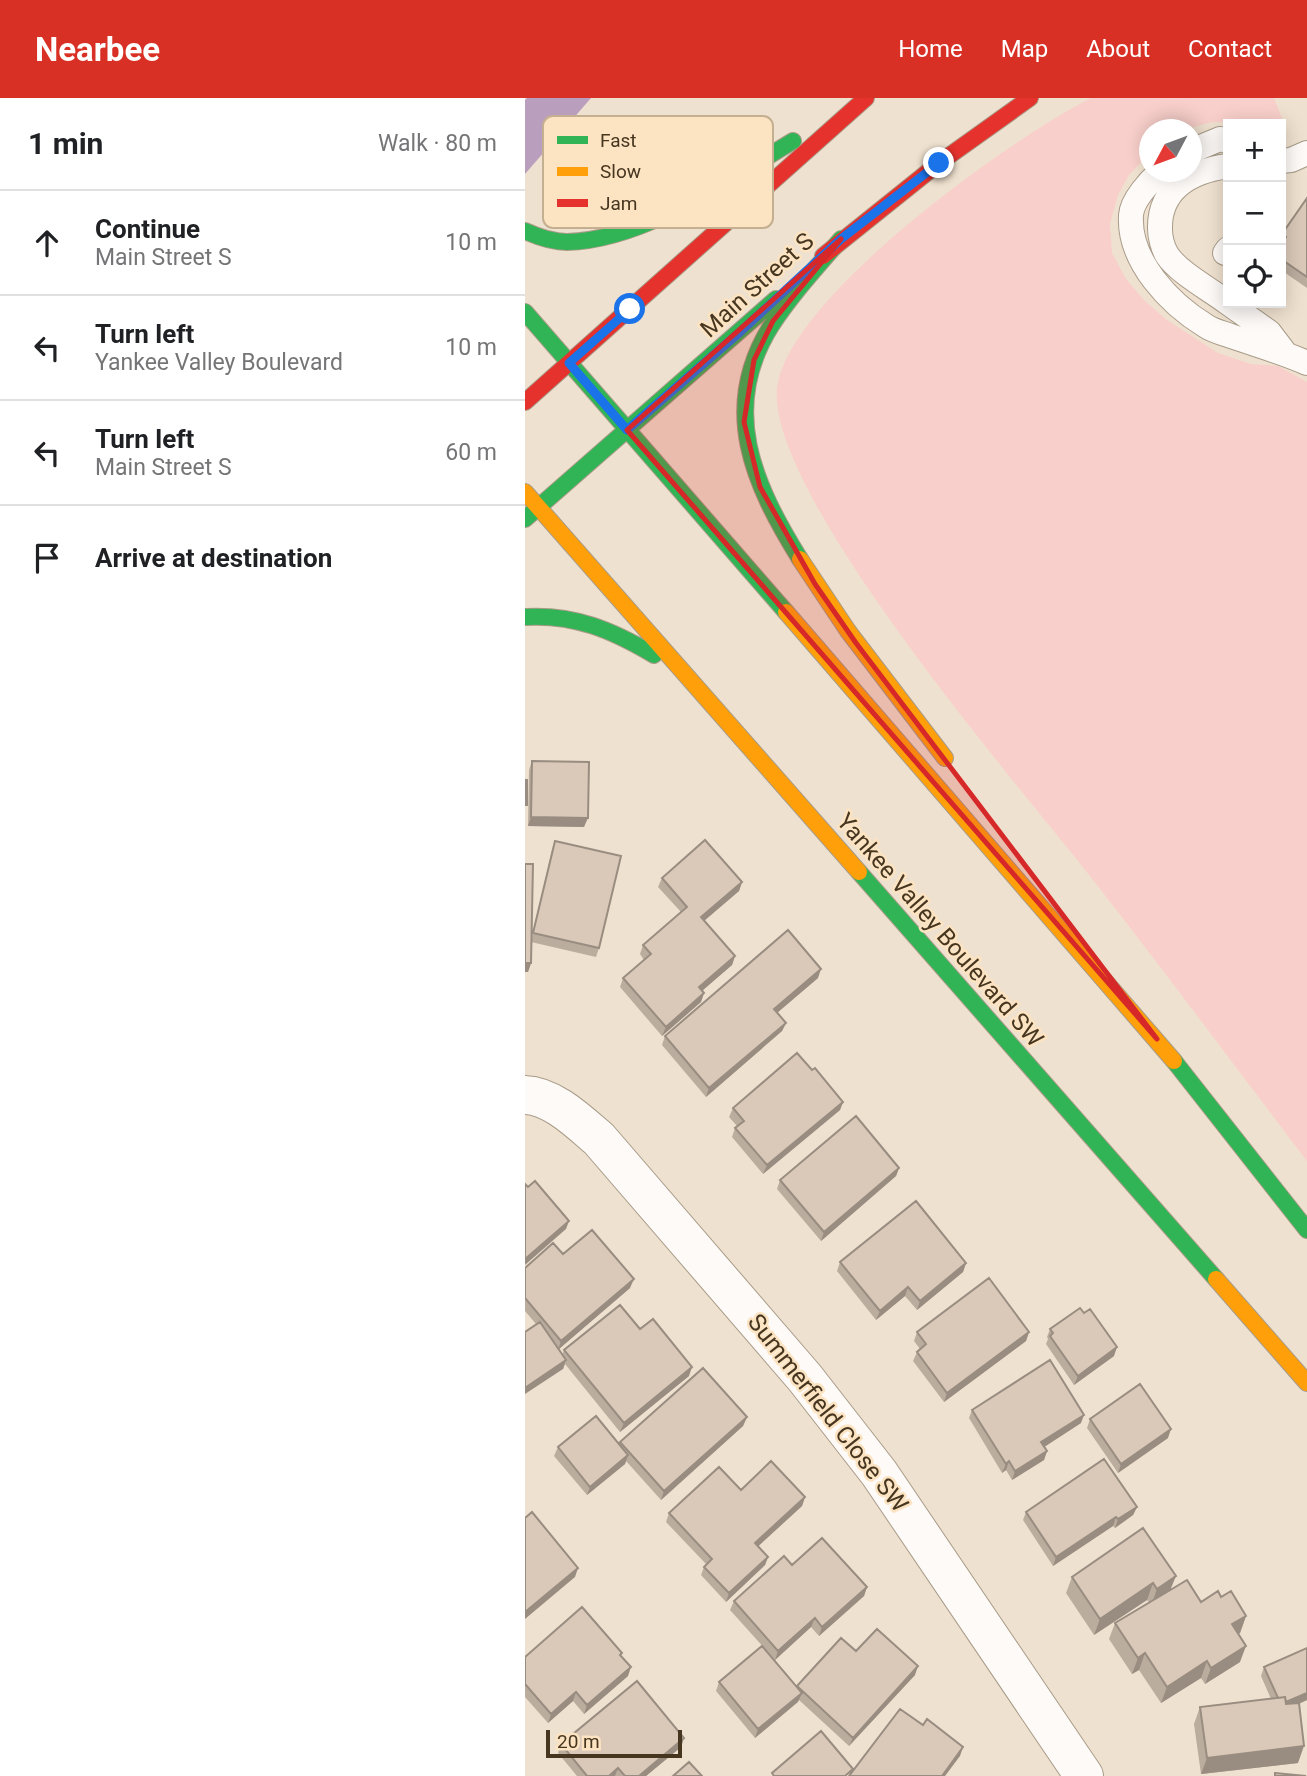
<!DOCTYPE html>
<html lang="en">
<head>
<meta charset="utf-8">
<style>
	body { margin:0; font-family:Roboto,sans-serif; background:#f2f2f2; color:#202124 }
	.controls { position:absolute; right:21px; top:21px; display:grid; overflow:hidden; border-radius:0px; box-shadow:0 4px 18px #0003 }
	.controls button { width:63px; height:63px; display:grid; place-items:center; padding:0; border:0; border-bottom:2px solid #e0e0e0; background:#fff; color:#202124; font:35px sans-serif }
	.compass { position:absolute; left:614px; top:21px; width:63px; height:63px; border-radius:50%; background:#fff; box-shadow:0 4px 18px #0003; rotate:229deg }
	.scale { position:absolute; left:21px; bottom:18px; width:136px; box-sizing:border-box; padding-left:7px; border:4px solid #463620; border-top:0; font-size:19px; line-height:24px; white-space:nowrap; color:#463620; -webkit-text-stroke:5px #fce3c2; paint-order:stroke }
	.stop { position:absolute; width:21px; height:21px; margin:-16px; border:5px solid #1a73e8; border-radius:50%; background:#fff }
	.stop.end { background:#1a73e8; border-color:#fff; box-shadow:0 2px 7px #0008 }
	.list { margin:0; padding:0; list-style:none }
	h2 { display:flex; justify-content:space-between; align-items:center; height:91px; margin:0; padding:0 28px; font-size:30px }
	h2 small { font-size:23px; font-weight:400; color:#757577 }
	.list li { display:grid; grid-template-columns:46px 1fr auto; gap:21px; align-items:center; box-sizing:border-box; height:105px; padding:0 28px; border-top:2px solid #e0e0e0 }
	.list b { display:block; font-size:26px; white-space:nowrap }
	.list p { margin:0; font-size:23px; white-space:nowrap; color:#757577 }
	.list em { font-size:23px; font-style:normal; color:#757577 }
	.icon { flex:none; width:38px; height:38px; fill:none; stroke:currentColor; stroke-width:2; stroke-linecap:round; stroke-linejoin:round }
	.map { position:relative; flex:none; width:782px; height:1678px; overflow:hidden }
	header { display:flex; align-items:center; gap:42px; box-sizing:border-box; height:98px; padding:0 35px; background:#d93025; color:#fff }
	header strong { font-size:33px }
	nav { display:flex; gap:38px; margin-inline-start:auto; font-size:24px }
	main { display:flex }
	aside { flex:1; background:#fff }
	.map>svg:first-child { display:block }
</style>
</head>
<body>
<header>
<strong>Nearbee</strong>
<nav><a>Home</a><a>Map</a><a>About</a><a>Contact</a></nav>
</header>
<main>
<aside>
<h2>1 min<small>Walk · 80 m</small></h2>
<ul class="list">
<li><svg class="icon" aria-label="ahead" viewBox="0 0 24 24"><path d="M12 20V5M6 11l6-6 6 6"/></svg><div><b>Continue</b><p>Main Street S</p></div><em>10 m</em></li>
<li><svg class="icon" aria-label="left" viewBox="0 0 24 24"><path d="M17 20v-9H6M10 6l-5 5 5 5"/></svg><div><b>Turn left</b><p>Yankee Valley Boulevard</p></div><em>10 m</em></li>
<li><svg class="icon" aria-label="left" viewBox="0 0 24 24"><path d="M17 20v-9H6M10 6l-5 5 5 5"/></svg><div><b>Turn left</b><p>Main Street S</p></div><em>60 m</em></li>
<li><svg class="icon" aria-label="arrive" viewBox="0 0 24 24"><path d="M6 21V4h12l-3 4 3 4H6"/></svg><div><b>Arrive at destination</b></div></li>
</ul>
</aside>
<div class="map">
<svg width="782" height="1678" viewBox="0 0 782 1678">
	<rect width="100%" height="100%" fill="#efe1cf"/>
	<path fill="#f8cfca" d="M 566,0 L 749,0 L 761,30 L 756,34 L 756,26 L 687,24 L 662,31 L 624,32 L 624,56 L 604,77 L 593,97 L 585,126 L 587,155 L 601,181 L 619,202 L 642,222 L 693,255 L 726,266 L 753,268 L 782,284 L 782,1063 C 712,971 643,878 572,787 C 504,699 231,387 253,284 C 272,194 485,41 566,0 Z"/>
	<path fill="#ba9ebe" d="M 2,0 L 66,0 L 0,76 L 0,2 Z"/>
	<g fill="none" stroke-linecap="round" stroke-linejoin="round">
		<defs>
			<path id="lane" d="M 666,53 L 695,41 L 703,43
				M 756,63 L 766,62 L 782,55
				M 703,68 C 667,73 634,90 635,131 C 635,139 638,150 642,157 C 654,175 686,192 703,205
				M 635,74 C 625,83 607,102 606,117 C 603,163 645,206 681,228 C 688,233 698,235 706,238 C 732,247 757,254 782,265
				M 700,155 L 703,151
				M 703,205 L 744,234 L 760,255"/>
			<path id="street" d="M 0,997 C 28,998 54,1024 74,1041 L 280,1280 L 354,1375 L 559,1678"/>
			<path id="fast" d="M 0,133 C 13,139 27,144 42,144 C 120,142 203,82 268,43
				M 0,214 L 261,514
				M 0,421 L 251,201
				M 275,461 C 229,387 194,311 246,228 C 266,197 292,169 316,141
				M 0,519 C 49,516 87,532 129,557
				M 334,774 L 691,1181
				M 649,963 L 782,1132"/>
			<path id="slow" d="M 0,394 L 334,774
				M 275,461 L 323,533 L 420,660
				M 261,514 L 649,963
				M 691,1181 L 782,1285"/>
			<path id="jam" d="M 298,158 L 414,65 L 505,0
				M 0,304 L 341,0"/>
		</defs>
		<use href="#lane" stroke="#a89b88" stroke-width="26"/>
		<use href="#street" stroke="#a89b88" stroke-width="40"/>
		<use href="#fast" stroke="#a89b88" stroke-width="18"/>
		<use href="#slow" stroke="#a89b88" stroke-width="18"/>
		<use href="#jam" stroke="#a89b88" stroke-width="18"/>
		<use href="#lane" stroke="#fdfaf8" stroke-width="24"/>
		<use href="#street" stroke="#fdfaf8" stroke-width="38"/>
		<use href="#fast" stroke="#30b455" stroke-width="16"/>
		<use href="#slow" stroke="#ff9f0a" stroke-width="16"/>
		<use href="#jam" stroke="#e5322d" stroke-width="16"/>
	</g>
	<path fill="#bbad9e" d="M 782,100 L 782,190 L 756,172 L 756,140 Z
		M 7,663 L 59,729 L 3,728 L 4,672 Z
		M 30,743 L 74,850 L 71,859 L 6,844 L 6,865 L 3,874 L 7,838 L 27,752 Z
		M 137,780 L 217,784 L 214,793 L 179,823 L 210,858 L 207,867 L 177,893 L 179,895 L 176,904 L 137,938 L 95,889 L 98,880 L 119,862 L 115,856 L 118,847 L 156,814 L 133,789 Z
		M 293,880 L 252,915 L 261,925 L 257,933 L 181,999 L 137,947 L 140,938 Z
		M 287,972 L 318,1004 L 315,1012 L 238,1076 L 207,1039 L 210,1030 L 212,1028 L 204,1019 L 208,1010 Z
		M 374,1070 L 371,1078 L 296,1143 L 252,1091 L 255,1082 Z
		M 38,1156 L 105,1190 L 33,1251 L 37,1257 L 39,1252 L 115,1231 L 164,1278 L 95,1334 L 40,1266 L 38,1271 L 11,1226 L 0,1213 L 0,1170 Z
		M 315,1164 L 441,1165 L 438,1174 L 392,1212 L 380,1198 L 351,1222 L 312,1173 Z
		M 525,1231 L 589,1258 L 549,1287 L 521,1246 L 523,1241 L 522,1239 Z
		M 392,1234 L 504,1234 L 501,1243 L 419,1304 L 388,1263 L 392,1254 L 395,1251 L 389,1243 Z
		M 447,1312 L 556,1325 L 519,1349 L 522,1353 L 519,1362 L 487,1382 L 481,1372 L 477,1375 L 444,1320 Z
		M 222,1319 L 218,1328 L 136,1402 L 101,1363 L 100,1366 L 62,1397 L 29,1358 L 33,1349 L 94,1346 L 95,1344 Z
		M 565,1321 L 643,1340 L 593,1375 L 562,1330 Z
		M 216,1392 L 280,1399 L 277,1408 L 233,1448 L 243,1459 L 240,1467 L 201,1504 L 176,1477 L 179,1469 L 181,1466 L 141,1424 L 144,1415 Z
		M 612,1409 L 608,1417 L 590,1430 L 588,1428 L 528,1468 L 498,1422 L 501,1414 Z
		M 618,1430 L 646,1491 L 676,1504 L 696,1499 L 721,1518 L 715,1535 L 713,1536 L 715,1564 L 680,1586 L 676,1580 L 636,1605 L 614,1572 L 607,1576 L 584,1541 L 590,1525 L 624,1504 L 622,1502 L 569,1537 L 541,1495 L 547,1479 Z
		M 267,1467 L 342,1489 L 339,1498 L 294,1538 L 286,1529 L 250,1562 L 205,1512 L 209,1503 Z
		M 782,1550 L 782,1602 L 774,1606 L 773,1665 L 676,1676 L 669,1626 L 675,1609 L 746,1601 L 736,1578 L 739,1569 Z
		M 331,1553 L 390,1577 L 324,1648 L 274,1602 L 230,1640 L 191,1593 L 194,1584 L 272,1589 Z
		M 97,1555 L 96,1557 L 103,1578 L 59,1616 L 48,1603 L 23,1625 L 0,1599 L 0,1559 Z
		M 159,1640 L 156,1649 L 121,1678 L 52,1678 L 33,1655 L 36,1646 Z"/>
	<path fill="#998d81" d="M 6,719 L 63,720 L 59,729 L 3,728 Z
		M 217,784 L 214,793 L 173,828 L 176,819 Z
		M 210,858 L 207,867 L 171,898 L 174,889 Z
		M 0,865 L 6,865 L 3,874 L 0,874 Z
		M 296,871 L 293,880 L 246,920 L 249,911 Z
		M 179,895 L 176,904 L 137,938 L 141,929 Z
		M 261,925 L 257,933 L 181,999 L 184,990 Z
		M 318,1004 L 315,1012 L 238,1076 L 242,1067 Z
		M 374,1070 L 371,1078 L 296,1143 L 299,1134 Z
		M 44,1123 L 41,1131 L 0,1167 L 0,1161 Z
		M 441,1165 L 438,1174 L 392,1212 L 395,1203 Z
		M 109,1181 L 105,1190 L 33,1252 L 36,1243 Z
		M 383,1189 L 380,1198 L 351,1222 L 355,1213 Z
		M 504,1234 L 501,1243 L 419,1304 L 422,1295 Z
		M 592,1249 L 589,1258 L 549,1287 L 553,1278 Z
		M 41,1262 L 38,1271 L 0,1296 L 0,1290 Z
		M 167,1269 L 164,1278 L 95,1334 L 99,1325 Z
		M 559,1317 L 556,1325 L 513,1353 L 516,1344 Z
		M 222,1319 L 218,1328 L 136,1402 L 139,1393 Z
		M 646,1331 L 643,1340 L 593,1375 L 596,1366 Z
		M 522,1353 L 519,1362 L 487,1382 L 490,1373 Z
		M 103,1357 L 100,1366 L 62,1397 L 65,1389 Z
		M 484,1363 L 481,1372 L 477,1375 L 481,1366 Z
		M 280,1399 L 277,1408 L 227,1454 L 230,1445 Z
		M 612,1409 L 608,1417 L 590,1430 L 593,1421 Z
		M 591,1419 L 588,1428 L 528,1468 L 531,1459 Z
		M 243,1459 L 240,1467 L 201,1504 L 204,1495 Z
		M 53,1470 L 50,1479 L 0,1521 L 0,1514 Z
		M 651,1478 L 644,1495 L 626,1508 L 632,1491 Z
		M 628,1485 L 622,1502 L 569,1537 L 575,1521 Z
		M 342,1489 L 339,1498 L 294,1538 L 297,1529 Z
		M 721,1518 L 715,1535 L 701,1543 L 707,1526 Z
		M 290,1520 L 286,1529 L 250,1562 L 253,1553 Z
		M 721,1548 L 715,1564 L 680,1586 L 686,1570 Z
		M 620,1555 L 614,1572 L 607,1576 L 613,1560 Z
		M 682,1563 L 676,1580 L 636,1605 L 642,1589 Z
		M 393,1568 L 390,1577 L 324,1648 L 328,1640 Z
		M 106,1569 L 103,1578 L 59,1616 L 62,1607 Z
		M 51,1594 L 48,1603 L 23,1625 L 26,1616 Z
		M 277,1595 L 273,1604 L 230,1640 L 233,1631 Z
		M 782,1595 L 782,1602 L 752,1615 L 755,1606 Z
		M 159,1640 L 156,1649 L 121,1678 L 114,1678 Z
		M 779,1648 L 773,1665 L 676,1676 L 682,1660 Z
		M 438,1649 L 435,1658 L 420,1678 L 417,1678 Z
		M 93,1670 L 90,1678 L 84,1678 Z"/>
	<path fill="#dac9b8" stroke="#998d81" stroke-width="2" d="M 782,100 L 782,179 L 756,161 L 756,146 L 761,139 L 757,136 Z
		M 7,663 L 64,664 L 63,720 L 6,719 Z
		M 0,682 L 2,682 L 2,707 L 0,707 Z
		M 180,742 L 217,784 L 176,819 L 210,858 L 174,889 L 179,895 L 141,929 L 98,880 L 126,856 L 118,847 L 162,809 L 137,780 Z
		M 30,743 L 96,758 L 74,850 L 8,835 Z
		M 0,766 L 8,766 L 6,865 L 0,865 Z
		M 263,832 L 296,871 L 249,911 L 261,925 L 184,990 L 140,938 Z
		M 272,955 L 287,972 L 290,970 L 318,1004 L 242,1067 L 210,1030 L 219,1023 L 208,1010 Z
		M 331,1018 L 374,1070 L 299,1134 L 255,1082 Z
		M 10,1083 L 44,1123 L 0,1161 L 0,1086 L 3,1089 Z
		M 391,1103 L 441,1165 L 395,1203 L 383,1189 L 355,1213 L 315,1164 Z
		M 67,1132 L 109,1181 L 36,1243 L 0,1200 L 0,1170 L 28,1145 L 38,1156 Z
		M 464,1180 L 504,1234 L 422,1295 L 392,1254 L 401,1246 L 392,1234 Z
		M 95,1207 L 115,1231 L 128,1221 L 167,1269 L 99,1325 L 39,1252 Z
		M 555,1210 L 559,1215 L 565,1211 L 592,1249 L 553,1278 L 525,1238 L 528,1235 L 525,1231 Z
		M 15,1224 L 41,1262 L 0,1290 L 0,1234 Z
		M 525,1262 L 559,1317 L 516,1344 L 522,1353 L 490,1373 L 484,1363 L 481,1366 L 447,1312 Z
		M 178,1270 L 222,1319 L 139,1393 L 95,1344 Z
		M 615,1286 L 646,1331 L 596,1366 L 565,1321 Z
		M 71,1318 L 103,1357 L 65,1389 L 33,1349 Z
		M 579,1361 L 612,1409 L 593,1421 L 591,1419 L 531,1459 L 501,1414 Z
		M 246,1363 L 280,1399 L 230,1445 L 243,1459 L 204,1495 L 179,1469 L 187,1461 L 144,1415 L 194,1369 L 216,1392 Z
		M 7,1414 L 53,1470 L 0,1514 L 0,1420 Z
		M 618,1430 L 651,1478 L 632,1491 L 628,1485 L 575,1521 L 547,1479 Z
		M 297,1440 L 342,1489 L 297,1529 L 290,1520 L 253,1553 L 209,1503 L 259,1458 L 267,1467 Z
		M 662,1482 L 676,1504 L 693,1493 L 696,1499 L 706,1493 L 721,1518 L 707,1526 L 721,1548 L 686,1570 L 682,1563 L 642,1589 L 620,1555 L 613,1560 L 590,1525 Z
		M 57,1509 L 97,1555 L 95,1557 L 106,1569 L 62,1607 L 51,1594 L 26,1616 L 0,1586 L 0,1559 Z
		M 352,1531 L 393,1568 L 328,1640 L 272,1588 L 316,1540 L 331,1553 Z
		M 237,1548 L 277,1595 L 233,1631 L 194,1584 Z
		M 782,1550 L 782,1595 L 761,1604 L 760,1599 L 753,1600 L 739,1569 Z
		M 112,1583 L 159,1640 L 114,1678 L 100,1678 L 93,1670 L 84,1678 L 62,1678 L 36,1646 Z
		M 760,1599 L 761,1606 L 774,1605 L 779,1648 L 682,1660 L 675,1609 Z
		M 375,1611 L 398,1627 L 402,1621 L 438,1649 L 417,1678 L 324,1678 Z
		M 296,1633 L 328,1671 L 320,1678 L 249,1678 L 247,1675 Z
		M 164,1664 L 177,1678 L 148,1678 Z
		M 750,1675 L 781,1678 L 750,1678 Z"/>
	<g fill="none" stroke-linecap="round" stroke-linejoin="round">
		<path stroke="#1a73e8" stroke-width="9" d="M 105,211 L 44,265 L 102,332 L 215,234 L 316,141 L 414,65"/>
	</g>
	<path fill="#d62828" fill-opacity="0.2" stroke="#d62828" stroke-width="5" stroke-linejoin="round" d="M 316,141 L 248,223 L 229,262 L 219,324 L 235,389 L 290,486 L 331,545 L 632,941 L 102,332 Z"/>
	<g text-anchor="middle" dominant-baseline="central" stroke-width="5" stroke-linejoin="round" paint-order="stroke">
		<g font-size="24" fill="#463620" stroke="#fce3c2">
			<text transform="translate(232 187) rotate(-42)">Main Street S</text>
			<text transform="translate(415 832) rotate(49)">Yankee Valley Boulevard SW</text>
			<text transform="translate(303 1315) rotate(52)">Summerfield Close SW</text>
		</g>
	</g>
	<rect x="18" y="18" width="230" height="112" rx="10" fill="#fce3c2" stroke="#c5af91" stroke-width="2"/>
	<rect x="32" y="38" width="31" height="8" fill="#30b455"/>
	<rect x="32" y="69" width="31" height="9" fill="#ff9f0a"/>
	<rect x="32" y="101" width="31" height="8" fill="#e5322d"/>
	<g font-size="19" fill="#463620">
		<text x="75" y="49">Fast</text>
		<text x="75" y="80">Slow</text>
		<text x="75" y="112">Jam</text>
	</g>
</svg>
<div class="controls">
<button>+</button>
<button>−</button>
<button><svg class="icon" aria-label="locate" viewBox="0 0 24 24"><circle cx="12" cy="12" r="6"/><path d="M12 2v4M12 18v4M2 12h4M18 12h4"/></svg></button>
</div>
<svg class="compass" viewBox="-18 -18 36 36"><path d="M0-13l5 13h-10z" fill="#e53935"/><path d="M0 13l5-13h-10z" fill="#757577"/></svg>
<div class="scale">20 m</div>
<div class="stop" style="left:105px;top:211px"></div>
<div class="stop end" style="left:414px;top:65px"></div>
</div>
</main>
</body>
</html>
